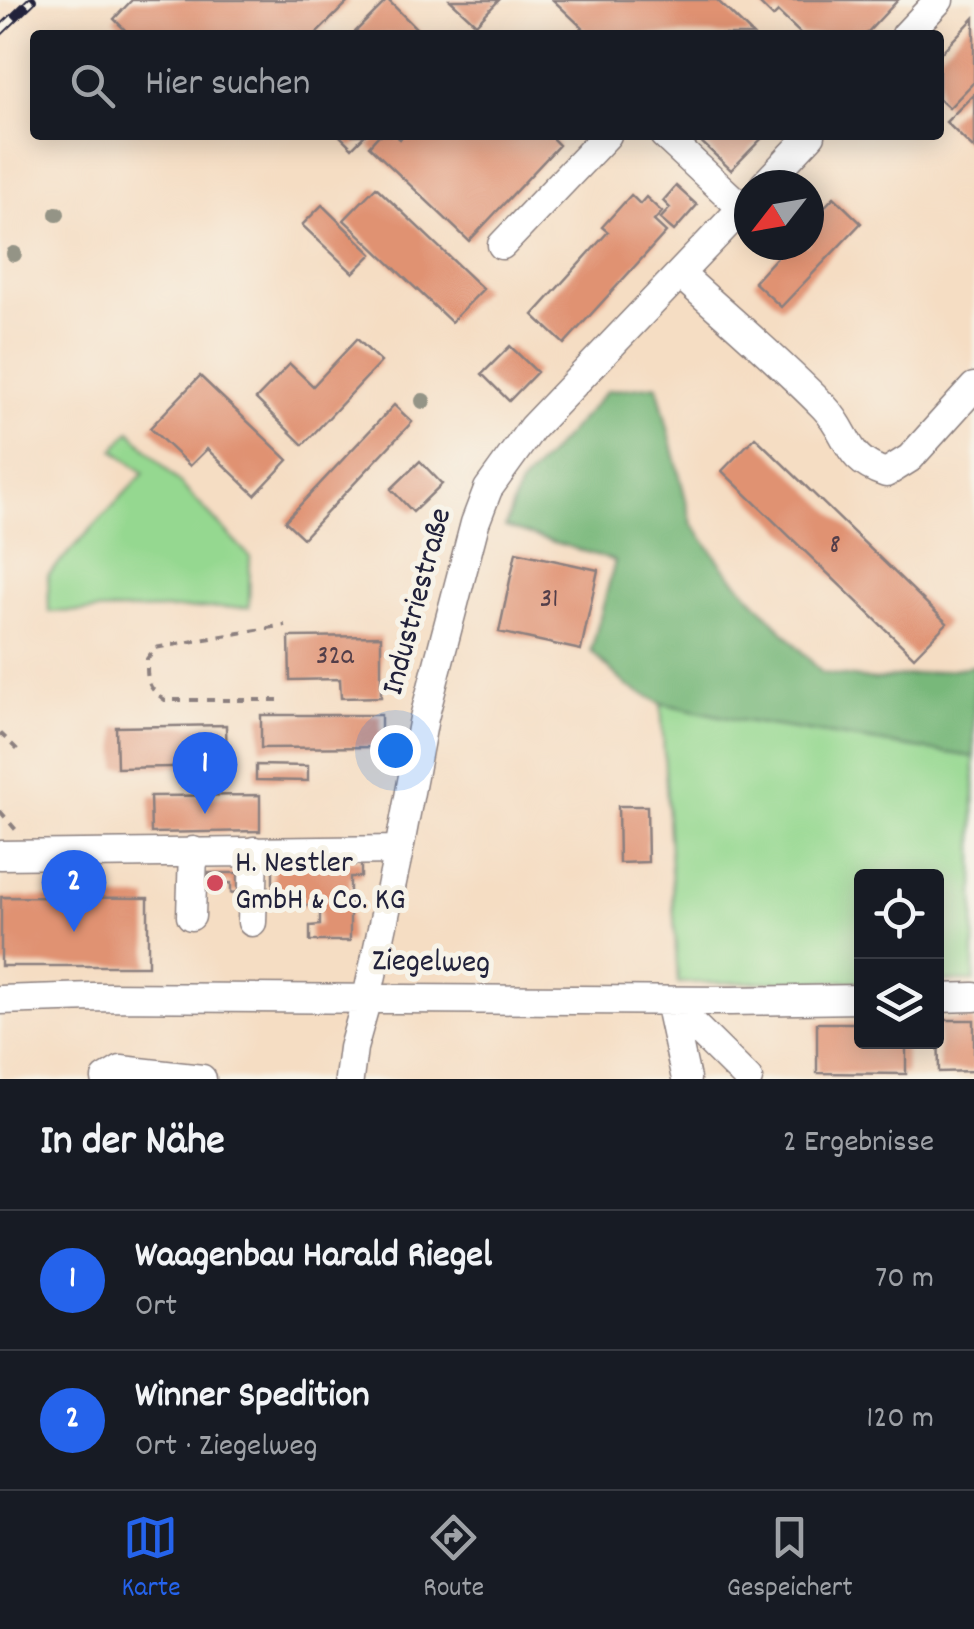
<!DOCTYPE html>
<html lang="de">
<head>
<meta charset="utf-8">
<style>
	body { margin:0; font-family:Dekko,sans-serif; background:#20242c; color:#f1f3f6 }
	.controls { position:absolute; right:30px; bottom:30px; display:grid; overflow:hidden; border-radius:10px; box-shadow:0 5px 25px #0003 }
	.controls button { width:90px; height:90px; display:grid; place-items:center; padding:0; border:0; border-bottom:2px solid #363941; background:#171b24; color:#f1f3f6; font:50px sans-serif }
	.compass { position:absolute; left:734px; top:170px; width:90px; height:90px; border-radius:50%; background:#171b24; box-shadow:0 5px 25px #0003; rotate:239deg }
	.you { position:absolute; left:395px; top:750px; width:35px; height:35px; margin:-25px; border:8px solid #fff; border-radius:50%; background:#1a73e8; box-shadow:0 0 0 15px #1a73e833 }
	.badge { display:grid; place-items:center; width:65px; height:65px; border-radius:50%; background:#2563eb; color:#fff; font-size:32px; font-weight:700 }
	.pin { position:absolute; translate:-50% -82px; filter:drop-shadow(0 2px 5px #0008) }
	.pin::after { content:''; position:absolute; top:52px; width:35px; height:30px; background:inherit; clip-path:polygon(0 0,100% 0,50% 100%) }
	.list { margin:0; padding:0; list-style:none }
	h2 { display:flex; justify-content:space-between; align-items:center; height:130px; margin:0; padding:0 40px; font-size:42px }
	h2 small { font-size:32px; font-weight:400; color:#9ea1a6 }
	.list li { display:grid; grid-template-columns:65px 1fr auto; gap:30px; align-items:center; box-sizing:border-box; height:140px; padding:0 40px; border-top:2px solid #363941 }
	.list b { display:block; font-size:38px; white-space:nowrap }
	.list p { margin:0; font-size:32px; white-space:nowrap; color:#9ea1a6 }
	.list em { font-size:32px; font-style:normal; color:#9ea1a6 }
	.icon { flex:none; width:55px; height:55px; fill:none; stroke:currentColor; stroke-width:2; stroke-linecap:round; stroke-linejoin:round }
	.map { position:relative; flex:none; width:974px; height:1079px; overflow:hidden }
	.search { position:absolute; background:#171b24; box-shadow:0 5px 25px #0003; left:30px; right:30px; top:30px; height:110px; display:flex; align-items:center; gap:25px; box-sizing:border-box; padding:0 35px; border-radius:10px; color:#9ea1a6; font-size:38px }
	.sheet { height:410px; background:#171b24 }
	nav { display:flex; justify-content:space-around; align-items:center; box-sizing:border-box; height:140px; border-top:2px solid #363941; background:#171b24; font-size:28px; color:#9ea1a6 }
	nav a { display:grid; justify-items:center; gap:5px }
	nav .on { color:#2563eb }
	.map>svg:first-child { display:block }
</style>
</head>
<body>
<div class="map">
<svg width="974" height="1079" viewBox="0 0 974 1079">
	<rect width="100%" height="100%" fill="#f7f3e8"/>
	<filter id="ink" filterUnits="userSpaceOnUse"><feTurbulence type="fractalNoise" baseFrequency=".01" numOctaves="2"/><feDisplacementMap in="SourceGraphic" scale="20" xChannelSelector="R" yChannelSelector="G"/><feConvolveMatrix kernelMatrix="1 2 1 2 8 2 1 2 1" color-interpolation-filters="sRGB"/></filter>
	<filter id="wash" filterUnits="userSpaceOnUse"><feTurbulence type="fractalNoise" baseFrequency=".0048" numOctaves="4" result="noise"/><feDisplacementMap in="SourceGraphic" scale="40" xChannelSelector="R" yChannelSelector="G"/><feGaussianBlur stdDeviation="2.25" result="paint"/><feColorMatrix in="noise" values="0 0 0 0 0 0 0 0 0 0 0 0 0 0 0 0 0 1.4 0 .05"/><feComposite in="paint" operator="in"/></filter>
	<g filter="url(#wash)">
		<rect width="100%" height="100%" fill="#f5ddc3"/>
		<path fill="#95d890" stroke="#5c7d66" stroke-width="2.5" d="M 130,431 L 250,557 L 249,607 L 49,612 L 48,575 L 144,473 L 114,450 Z
			M 661,703 L 738,720 L 974,757 L 974,981 L 937,981 L 936,876 L 862,876 L 861,981 L 678,983 Z"/>
		<path fill="#78b87a" stroke="#4d6d5a" stroke-width="2.5" d="M 657,385 L 692,524 L 726,570 L 822,673 L 875,680 L 974,666 L 974,757 L 738,720 L 661,703 L 627,686 L 591,651 L 615,561 L 505,527 L 519,487 L 607,391 Z"/>
		<g id="blocks">
			<path fill="#e09272" d="M 132,0 L 350,0 L 315,35 L 130,35 L 114,19 Z
				M 387,0 L 388,0 L 423,35 L 352,35 Z
				M 450,0 L 499,0 L 476,24 Z
				M 553,0 L 717,0 L 753,35 L 590,35 Z
				M 756,0 L 898,0 L 865,35 L 802,35 L 778,12 L 773,17 Z
				M 974,18 L 974,82 L 949,108 L 939,99 L 939,55 Z
				M 974,94 L 974,149 L 946,122 Z
				M 339,135 L 365,135 L 352,148 Z
				M 379,135 L 395,135 L 400,139 L 403,135 L 549,135 L 559,145 L 469,241 L 369,146 Z
				M 694,135 L 765,135 L 731,170 Z
				M 676,186 L 697,205 L 674,231 L 660,219 L 670,208 L 663,201 Z
				M 376,187 L 483,289 L 451,322 L 344,220 Z
				M 631,195 L 640,204 L 646,197 L 662,212 L 654,221 L 666,232 L 564,344 L 533,315 L 608,232 L 602,227 Z
				M 834,197 L 861,223 L 781,307 L 754,282 L 788,245 L 809,245 L 809,223 Z
				M 322,205 L 372,254 L 353,273 L 302,225 Z
				M 357,339 L 381,362 L 303,445 L 256,399 L 290,364 L 313,386 Z
				M 510,346 L 537,372 L 509,401 L 482,374 Z
				M 200,376 L 288,460 L 255,495 L 207,449 L 190,466 L 150,428 Z
				M 394,405 L 412,422 L 303,538 L 285,521 Z
				M 755,437 L 947,623 L 914,657 L 722,471 Z
				M 420,461 L 442,484 L 413,512 L 391,489 Z
				M 516,552 L 598,570 L 581,650 L 499,632 Z
				M 381,636 L 381,697 L 341,698 L 340,679 L 290,680 L 289,637 Z
				M 261,715 L 381,715 L 381,747 L 261,748 Z
				M 226,725 L 227,766 L 117,768 L 116,727 Z
				M 256,765 L 308,766 L 308,781 L 256,780 Z
				M 260,795 L 260,831 L 151,833 L 150,796 Z
				M 618,806 L 647,806 L 648,862 L 619,863 Z
				M 273,860 L 361,860 L 361,877 L 350,877 L 350,941 L 310,941 L 310,926 L 320,925 L 320,905 L 273,905 Z
				M 209,873 L 238,873 L 238,892 L 231,893 L 231,883 L 209,883 Z
				M 1,897 L 148,898 L 148,966 L 1,966 Z
				M 938,1020 L 974,1020 L 974,1071 L 939,1072 Z
				M 817,1023 L 862,1023 L 862,1042 L 906,1042 L 906,1074 L 817,1073 Z"/>
		</g>
	</g>
	<g filter="url(#ink)">
		<use href="#blocks" fill-opacity="0" stroke="#8c807f" stroke-width="2.5"/>
		<g fill="none" stroke-linecap="round" stroke-linejoin="round">
			<defs>
				<path id="minor" d="M 906,35 L 939,0
					M 664,135 L 742,208
					M 764,185 L 811,135
					M 502,245 L 607,135
					M 680,274 C 728,318 779,361 824,407 C 851,435 843,459 886,473 L 910,458 L 974,387
					M 0,855 L 399,850
					M 191,916 L 193,851
					M 252,922 L 254,851
					M 936,998 L 974,997
					M 0,1000 L 93,997 L 731,1001 L 862,999
					M 669,1001 L 748,1079
					M 669,1001 L 686,1079
					M 106,1079 L 121,1070 L 202,1079
					M 349,1079 L 353,1048 L 367,998 L 399,850 L 424,718 L 475,523 L 488,489 L 532,428 L 749,201"/>
			</defs>
			<use href="#minor" stroke="#8c807f" stroke-width="31"/>
			<path stroke="#8c807f" stroke-width="4" stroke-dasharray="8 8" stroke-linecap="butt" d="M 278,700 L 165,700 C 146,687 147,680 147,659 L 155,648 L 285,625
				M 0,733 L 23,755
				M 0,811 L 16,830"/>
			<use href="#minor" stroke="#fff" stroke-width="28"/>
			<defs>
				<path id="rail" d="M 0,31 L 32,0"/>
			</defs>
			<use href="#rail" stroke="#22223b" stroke-width="10"/>
			<use href="#rail" stroke="#f7f3e8" stroke-width="6" stroke-dasharray="19" stroke-linecap="butt"/>
		</g>
		<g fill="#949486">
			<circle cx="57" cy="214" r="8"/>
			<circle cx="14" cy="254" r="8"/>
			<circle cx="423" cy="401" r="8"/>
		</g>
	</g>
	<circle fill="#d1495b" stroke="#f7f3e8" stroke-width="4" cx="215" cy="883" r="10"/>
	<g text-anchor="middle" dominant-baseline="central" stroke-width="10" stroke-linejoin="round" paint-order="stroke">
		<g font-size="28" fill="#523e49">
			<text x="835" y="547">8</text>
			<text x="549" y="601">31</text>
			<text x="335" y="658">32a</text>
		</g>
		<g font-size="32" fill="#22223b" stroke="#f7f3e8">
			<text transform="translate(419 602) rotate(-75)">Industriestraße</text>
			<text transform="translate(431 964) rotate(1)">Ziegelweg</text>
		</g>
		<g font-size="32" fill="#22223b" stroke="#f7f3e8" text-anchor="start">
			<text x="235" y="865">H. Nestler<tspan x="235" dy="37">GmbH &amp; Co. KG</tspan></text>
		</g>
	</g>
</svg>
<div class="controls">
<button><svg class="icon" aria-label="locate" viewBox="0 0 24 24"><circle cx="12" cy="12" r="6"/><path d="M12 2v4M12 18v4M2 12h4M18 12h4"/></svg></button>
<button><svg class="icon" aria-label="layers" viewBox="0 0 24 24"><path d="M12 4l9 5-9 5-9-5zM3 14l9 5 9-5"/></svg></button>
</div>
<svg class="compass" viewBox="-18 -18 36 36"><path d="M0-13l5 13h-10z" fill="#e53935"/><path d="M0 13l5-13h-10z" fill="#9ea1a6"/></svg>
<div class="you"></div>
<div class="pin badge" style="left:205px;top:814px">1</div>
<div class="pin badge" style="left:74px;top:932px">2</div>
<div class="search"><svg class="icon" aria-label="search" viewBox="0 0 24 24"><circle cx="10" cy="10" r="6"/><path d="M15 15l6 6"/></svg>Hier suchen</div>
</div>
<section class="sheet">
<h2>In der Nähe<small>2 Ergebnisse</small></h2>
<ul class="list">
<li><span class="badge">1</span><div><b>Waagenbau Harald Riegel</b><p>Ort</p></div><em>70 m</em></li>
<li><span class="badge">2</span><div><b>Winner Spedition</b><p>Ort · Ziegelweg</p></div><em>120 m</em></li>
</ul>
</section>
<nav>
<a class="on"><svg class="icon" aria-label="map" viewBox="0 0 24 24"><path d="M3 6l6-2 6 2 6-2v14l-6 2-6-2-6 2zM9 4v14M15 6v14"/></svg>Karte</a>
<a><svg class="icon" aria-label="directions" viewBox="0 0 24 24"><path d="M12 3l9 9-9 9-9-9zM9 14v-3h6M13 9l2 2-2 2"/></svg>Route</a>
<a><svg class="icon" aria-label="saved" viewBox="0 0 24 24"><path d="M7 4h10v16l-5-4-5 4z"/></svg>Gespeichert</a>
</nav>
</body>
</html>
